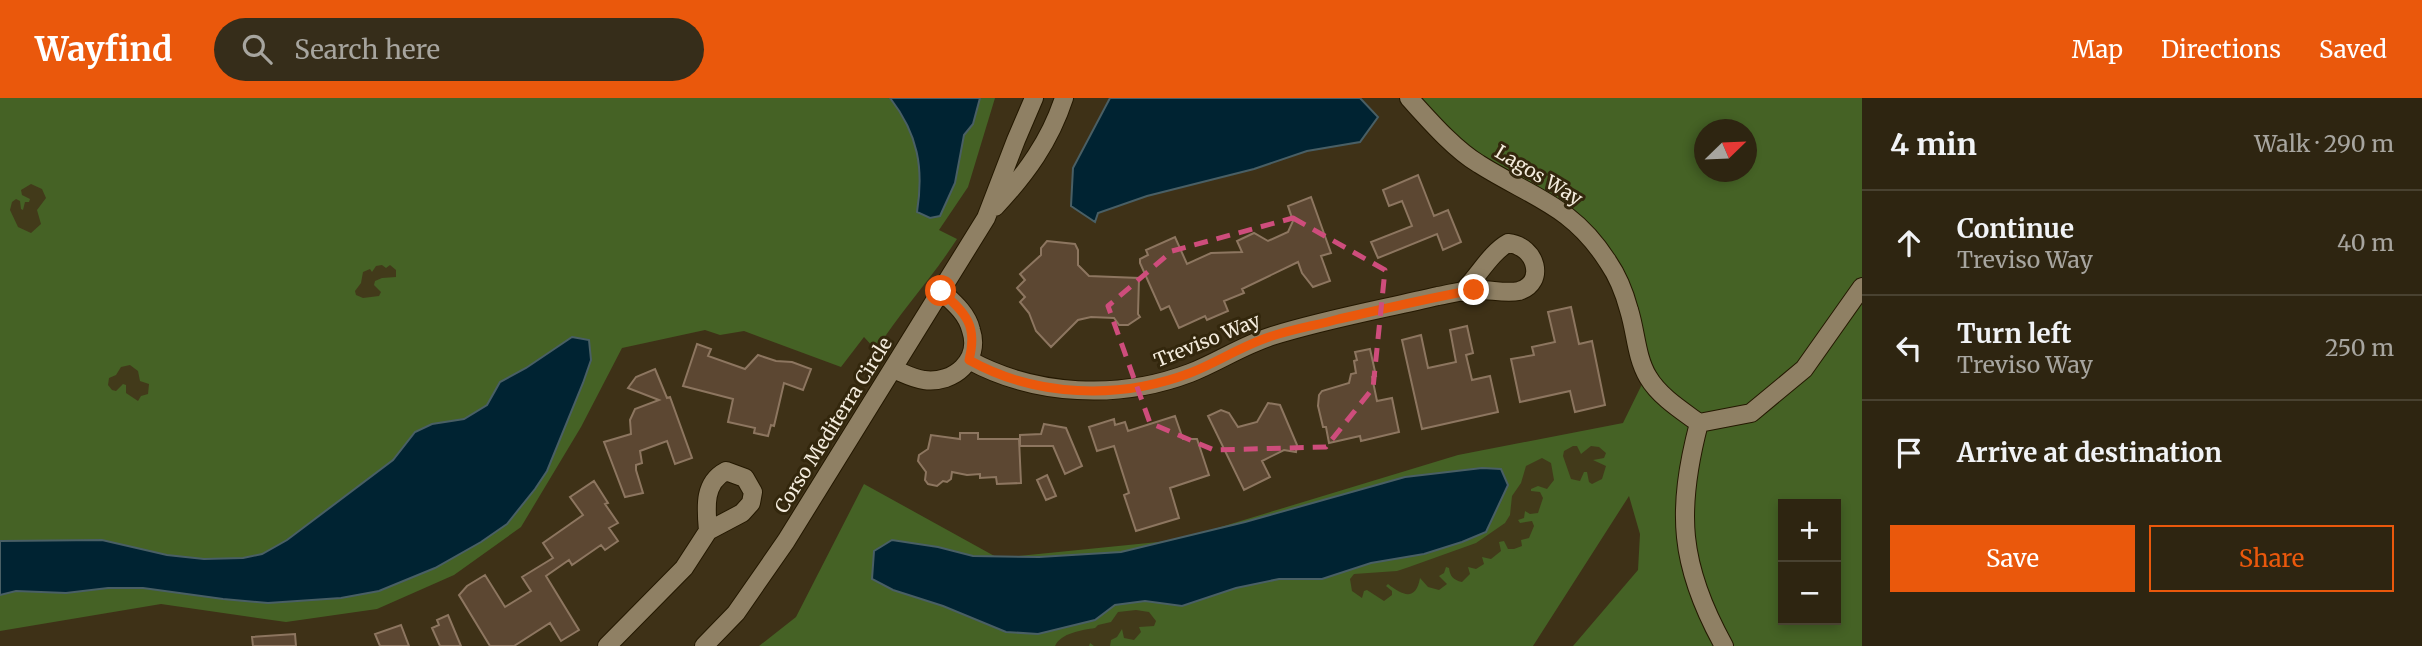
<!DOCTYPE html>
<html lang="en">
<head>
<meta charset="utf-8">
<style>
	body { margin:0; font-family:Merriweather,serif; background:#362d1a; color:#f1f3f6 }
	.controls { position:absolute; right:21px; bottom:21px; display:grid; overflow:hidden; border-radius:0px; box-shadow:0 4px 10px #0003 }
	.controls button { width:63px; height:63px; display:grid; place-items:center; padding:0; border:0; border-bottom:2px solid #494231; background:#2e2511; color:#f1f3f6; font:35px sans-serif }
	.compass { position:absolute; left:1694px; top:21px; width:63px; height:63px; border-radius:50%; background:#2e2511; box-shadow:0 4px 10px #0003; rotate:67deg }
	.stop { position:absolute; width:21px; height:21px; margin:-16px; border:5px solid #ea580c; border-radius:50%; background:#fff }
	.stop.end { background:#ea580c; border-color:#fff; box-shadow:0 2px 7px #0008 }
	.list { margin:0; padding:0; list-style:none }
	h2 { display:flex; justify-content:space-between; align-items:center; height:91px; margin:0; padding:0 28px; font-size:30px }
	h2 small { font-size:23px; font-weight:400; color:#a7a59f }
	.list li { display:grid; grid-template-columns:46px 1fr auto; gap:21px; align-items:center; box-sizing:border-box; height:105px; padding:0 28px; border-top:2px solid #494231 }
	.list b { display:block; font-size:26px; white-space:nowrap }
	.list p { margin:0; font-size:23px; white-space:nowrap; color:#a7a59f }
	.list em { font-size:23px; font-style:normal; color:#a7a59f }
	.actions { display:flex; gap:14px; padding:21px 28px }
	.actions a { flex:1; padding:16px 0; border:2px solid #ea580c; border-radius:0px; text-align:center; font-size:24px; color:#ea580c }
	.actions .main { background:#ea580c; color:#fff }
	.icon { flex:none; width:38px; height:38px; fill:none; stroke:currentColor; stroke-width:2; stroke-linecap:round; stroke-linejoin:round }
	.map { position:relative; flex:none; width:1862px; height:548px; overflow:hidden }
	header { display:flex; align-items:center; gap:42px; box-sizing:border-box; height:98px; padding:0 35px; background:#ea580c; color:#fff }
	header strong { font-size:33px }
	nav { display:flex; gap:38px; margin-inline-start:auto; font-size:24px }
	.search { width:490px; height:63px; background:#362d1a; display:flex; align-items:center; gap:18px; box-sizing:border-box; padding:0 24px; border-radius:38px; color:#a7a59f; font-size:26px }
	main { display:flex }
	aside { flex:1; background:#2e2511 }
	.map>svg:first-child { display:block }
</style>
</head>
<body>
<header>
<strong>Wayfind</strong>
<div class="search"><svg class="icon" aria-label="search" viewBox="0 0 24 24"><circle cx="10" cy="10" r="6"/><path d="M15 15l6 6"/></svg>Search here</div>
<nav><a>Map</a><a>Directions</a><a>Saved</a></nav>
</header>
<main>
<div class="map">
<svg width="1862" height="548" viewBox="0 0 1862 548">
	<rect width="100%" height="100%" fill="#3e3117"/>
	<path fill="#456225" fill-rule="evenodd" d="M 0,0 L 995,0 L 968,89 L 939,132 L 957,141 C 932,180 901,213 876,252 L 864,239 L 841,269 L 744,233 L 720,237 L 705,232 L 622,250 L 581,329 L 521,429 L 454,477 L 377,511 L 286,524 L 161,506 L 0,533 Z
		M 1402,0 L 1862,0 L 1862,548 L 1573,548 L 1638,472 L 1640,436 L 1629,398 L 1533,548 L 759,548 L 796,519 L 864,386 L 998,460 L 1178,442 L 1458,357 L 1623,325 L 1648,274 L 1613,172 L 1567,129 L 1497,81 ZM 1704,32 L 1746,32 L 1746,74 L 1704,74 ZM 1783,406 L 1836,406 L 1836,522 L 1783,522 Z"/>
	<path fill="#423a1a" d="M 31,86 L 42,91 L 46,100 L 37,112 L 41,126 L 31,135 L 18,129 L 10,112 L 12,104 L 16,101 L 20,103 L 21,111 L 23,112 L 25,104 L 29,104 L 30,101 L 22,97 L 21,92 Z
		M 382,167 L 386,170 L 390,167 L 396,172 L 396,179 L 382,180 L 375,183 L 374,187 L 381,194 L 379,198 L 363,200 L 356,197 L 355,193 L 361,185 L 363,174 L 370,171 L 372,174 L 376,168 Z
		M 130,267 L 138,273 L 140,283 L 149,286 L 148,296 L 141,298 L 138,303 L 126,295 L 126,287 L 123,286 L 116,293 L 112,292 L 108,287 L 109,280 L 116,277 L 121,269 Z
		M 1573,348 L 1577,348 L 1581,356 L 1591,348 L 1599,349 L 1606,355 L 1604,360 L 1593,362 L 1606,368 L 1602,381 L 1592,386 L 1589,384 L 1587,374 L 1584,374 L 1580,383 L 1571,381 L 1563,358 L 1564,353 Z
		M 1542,360 L 1551,365 L 1554,382 L 1547,391 L 1538,388 L 1531,391 L 1531,393 L 1540,394 L 1543,400 L 1538,415 L 1530,416 L 1525,413 L 1524,420 L 1518,422 L 1520,425 L 1532,423 L 1534,428 L 1529,440 L 1521,442 L 1522,448 L 1514,451 L 1508,451 L 1504,443 L 1499,444 L 1501,453 L 1491,461 L 1482,459 L 1484,466 L 1476,471 L 1468,469 L 1470,476 L 1462,484 C 1453,482 1450,478 1449,470 L 1446,469 L 1444,475 L 1439,478 L 1447,486 L 1439,492 L 1428,489 L 1420,480 C 1416,503 1403,498 1388,486 L 1386,488 L 1392,493 L 1392,497 L 1384,503 L 1367,492 L 1364,493 L 1362,500 L 1352,493 L 1350,481 L 1354,476 L 1397,473 L 1409,469 L 1476,445 L 1505,425 L 1510,417 L 1512,398 L 1521,385 L 1526,368 Z
		M 1136,512 L 1149,514 L 1156,523 L 1154,528 L 1139,529 L 1141,534 L 1134,542 L 1124,540 L 1122,531 L 1117,539 L 1111,542 L 1110,548 L 1094,548 L 1090,545 L 1089,548 L 1055,548 C 1061,535 1082,532 1095,530 L 1098,527 L 1111,524 L 1118,514 Z"/>
	<path fill="#002332" stroke="#495f65" stroke-width="2" d="M 890,0 L 980,0 L 973,26 L 964,37 L 955,85 L 940,118 L 930,120 L 917,114 C 924,70 918,36 890,0 Z
		M 1110,0 L 1360,0 L 1378,19 L 1360,44 L 1307,53 L 1254,71 L 1147,98 L 1098,115 L 1095,124 L 1071,108 L 1073,70 Z
		M 572,239 L 589,242 L 591,262 L 583,285 L 547,373 L 535,391 L 507,426 L 481,444 L 435,470 L 379,493 L 341,500 L 268,505 L 223,501 L 143,490 L 108,490 L 66,495 L 16,493 L 0,497 L 0,443 L 102,442 L 167,457 L 204,461 L 243,460 L 262,456 L 287,442 L 393,362 L 415,334 L 432,326 L 464,321 L 487,307 L 500,284 L 526,270 Z
		M 1482,370 L 1501,371 L 1508,387 L 1486,434 L 1462,444 L 1424,456 L 1371,465 L 1322,481 L 1279,481 L 1236,490 L 1182,508 L 1145,503 L 1115,507 L 1095,522 L 1038,536 L 1006,534 L 943,508 L 893,492 L 872,481 L 874,453 L 892,442 L 938,449 L 973,458 L 1039,459 L 1121,454 L 1245,424 L 1405,379 Z"/>
	<path fill="#5c4732" stroke="#8d7660" stroke-width="2" d="M 1418,77 L 1434,118 L 1448,112 L 1461,144 L 1443,152 L 1437,136 L 1378,160 L 1371,144 L 1412,128 L 1402,103 L 1389,108 L 1383,92 Z
		M 1311,99 L 1331,155 L 1321,158 L 1330,183 L 1313,189 L 1302,175 L 1298,164 L 1242,191 L 1244,195 L 1224,203 L 1228,213 L 1207,222 L 1205,218 L 1179,230 L 1169,208 L 1161,212 L 1140,165 L 1140,161 L 1148,157 L 1146,152 L 1175,139 L 1187,166 L 1211,155 L 1242,154 L 1237,143 L 1254,135 L 1268,143 L 1288,134 L 1293,123 L 1288,108 Z
		M 1047,143 L 1075,146 L 1078,152 L 1078,167 L 1089,178 L 1139,180 L 1138,216 L 1140,219 L 1128,227 L 1119,227 L 1114,220 L 1091,219 L 1078,222 L 1051,249 L 1036,233 L 1029,215 L 1020,204 L 1025,199 L 1017,190 L 1025,182 L 1020,176 L 1041,157 L 1041,150 Z
		M 1571,209 L 1579,246 L 1592,243 L 1605,307 L 1575,314 L 1570,293 L 1520,304 L 1511,261 L 1534,257 L 1532,249 L 1555,244 L 1548,214 Z
		M 1467,228 L 1473,255 L 1466,257 L 1472,282 L 1490,278 L 1498,314 L 1422,331 L 1402,242 L 1421,237 L 1428,270 L 1456,264 L 1450,232 Z
		M 697,246 L 711,251 L 708,258 L 745,271 L 758,257 L 776,263 L 792,264 L 811,271 L 803,292 L 784,285 L 774,328 L 771,327 L 768,338 L 754,335 L 755,330 L 728,324 L 733,301 L 683,288 Z
		M 1370,251 L 1376,278 L 1372,279 L 1377,303 L 1392,300 L 1399,334 L 1361,343 L 1360,338 L 1329,345 L 1326,329 L 1323,329 L 1318,308 L 1319,297 L 1322,293 L 1349,285 L 1351,276 L 1356,275 L 1354,263 L 1357,262 L 1355,254 Z
		M 655,271 L 667,300 L 670,299 L 692,360 L 675,366 L 667,343 L 640,353 L 642,365 L 636,367 L 636,372 L 643,395 L 625,399 L 604,344 L 631,336 L 630,322 L 635,311 L 659,302 L 628,290 L 636,279 Z
		M 1268,305 L 1280,307 L 1297,347 L 1296,354 L 1284,352 L 1262,363 L 1270,379 L 1244,392 L 1208,318 L 1221,312 L 1229,315 L 1238,329 L 1257,324 Z
		M 1175,318 L 1183,341 L 1197,341 L 1209,377 L 1170,390 L 1179,420 L 1136,433 L 1124,397 L 1129,395 L 1114,348 L 1097,353 L 1089,329 L 1114,321 L 1115,327 L 1125,324 L 1128,333 Z
		M 1044,326 L 1066,330 L 1082,368 L 1065,376 L 1053,348 L 1020,348 L 1020,337 L 1041,336 Z
		M 960,335 L 978,335 L 978,341 L 1019,341 L 1021,385 L 997,386 L 996,379 L 980,380 L 980,376 L 967,377 L 952,374 L 951,381 L 947,384 L 943,383 L 937,388 L 928,386 L 925,382 L 926,374 L 918,363 L 919,357 L 928,351 L 931,337 L 960,341 Z
		M 1047,377 L 1056,398 L 1046,402 L 1037,382 Z
		M 594,383 L 608,405 L 605,406 L 618,425 L 609,430 L 618,443 L 605,452 L 601,447 L 572,467 L 569,462 L 546,478 L 579,532 L 561,543 L 550,525 L 514,548 L 490,548 L 459,497 L 467,488 L 485,477 L 505,509 L 531,493 L 522,479 L 553,460 L 543,445 L 583,417 L 570,399 Z
		M 448,517 L 461,548 L 440,548 L 432,530 L 439,527 L 437,522 Z
		M 401,527 L 409,548 L 380,548 L 375,536 Z
		M 295,536 L 296,548 L 253,548 L 252,539 Z"/>
	<g fill="none" stroke-linecap="round" stroke-linejoin="round">
		<defs>
			<path id="minor" d="M 1409,0 C 1429,22 1454,51 1479,66 C 1531,99 1572,107 1608,164 C 1617,177 1625,197 1629,212 C 1636,234 1636,259 1648,279 C 1659,298 1681,312 1699,325 C 1676,413 1679,467 1724,548
				M 995,109 C 1026,76 1050,43 1064,0
				M 969,262 C 1035,298 1119,302 1190,275 C 1218,264 1243,247 1272,238 C 1326,221 1383,211 1438,198 C 1450,196 1463,192 1475,192 C 1489,191 1505,196 1519,193 C 1546,185 1537,148 1508,145 C 1490,155 1478,179 1462,194
				M 893,271 C 903,275 914,281 924,282 C 954,286 981,262 971,232 C 967,215 953,204 941,193
				M 1699,325 L 1751,315 L 1804,271 L 1862,189
				M 607,548 L 684,470 L 708,433 L 742,415 L 751,405 L 753,394 L 745,380 L 726,373 C 703,385 706,410 708,433
				M 704,548 L 736,515 L 786,443 L 986,120 L 1016,42 L 1034,0"/>
		</defs>
		<use href="#minor" stroke="#241801" stroke-width="20"/>
		<use href="#minor" stroke="#8f8064" stroke-width="18"/>
	</g>
	<g fill="none" stroke-linecap="round" stroke-linejoin="round">
		<path stroke="#ea580c" stroke-width="9" d="M 941,193 C 966,216 978,227 969,262 C 1035,299 1119,302 1190,275 C 1218,264 1243,247 1272,238 C 1294,231 1317,227 1339,221 C 1384,211 1428,200 1474,192"/>
	</g>
	<path fill="none" stroke="#ce4d7c" stroke-width="5" stroke-dasharray="14 9" stroke-linejoin="round" d="M 1293,120 L 1385,172 L 1373,290 L 1326,349 L 1214,352 L 1150,325 L 1108,208 L 1172,153 Z"/>
	<g text-anchor="middle" dominant-baseline="central" stroke-width="6" stroke-linejoin="round" paint-order="stroke">
		<g font-size="19" fill="#f4ecdd" stroke="#33270d">
			<text transform="translate(1539 77) rotate(31)">Lagos Way</text>
			<text transform="translate(1207 242) rotate(-22)">Treviso Way</text>
			<text transform="translate(833 327) rotate(-58)">Corso Mediterra Circle</text>
		</g>
	</g>
</svg>
<div class="controls">
<button>+</button>
<button>−</button>
</div>
<svg class="compass" viewBox="-18 -18 36 36"><path d="M0-13l5 13h-10z" fill="#e53935"/><path d="M0 13l5-13h-10z" fill="#a7a59f"/></svg>
<div class="stop" style="left:941px;top:193px"></div>
<div class="stop end" style="left:1474px;top:192px"></div>
</div>
<aside>
<h2>4 min<small>Walk · 290 m</small></h2>
<ul class="list">
<li><svg class="icon" aria-label="ahead" viewBox="0 0 24 24"><path d="M12 20V5M6 11l6-6 6 6"/></svg><div><b>Continue</b><p>Treviso Way</p></div><em>40 m</em></li>
<li><svg class="icon" aria-label="left" viewBox="0 0 24 24"><path d="M17 20v-9H6M10 6l-5 5 5 5"/></svg><div><b>Turn left</b><p>Treviso Way</p></div><em>250 m</em></li>
<li><svg class="icon" aria-label="arrive" viewBox="0 0 24 24"><path d="M6 21V4h12l-3 4 3 4H6"/></svg><div><b>Arrive at destination</b></div></li>
</ul>
<div class="actions"><a class="main">Save</a><a>Share</a></div>
</aside>
</main>
</body>
</html>
